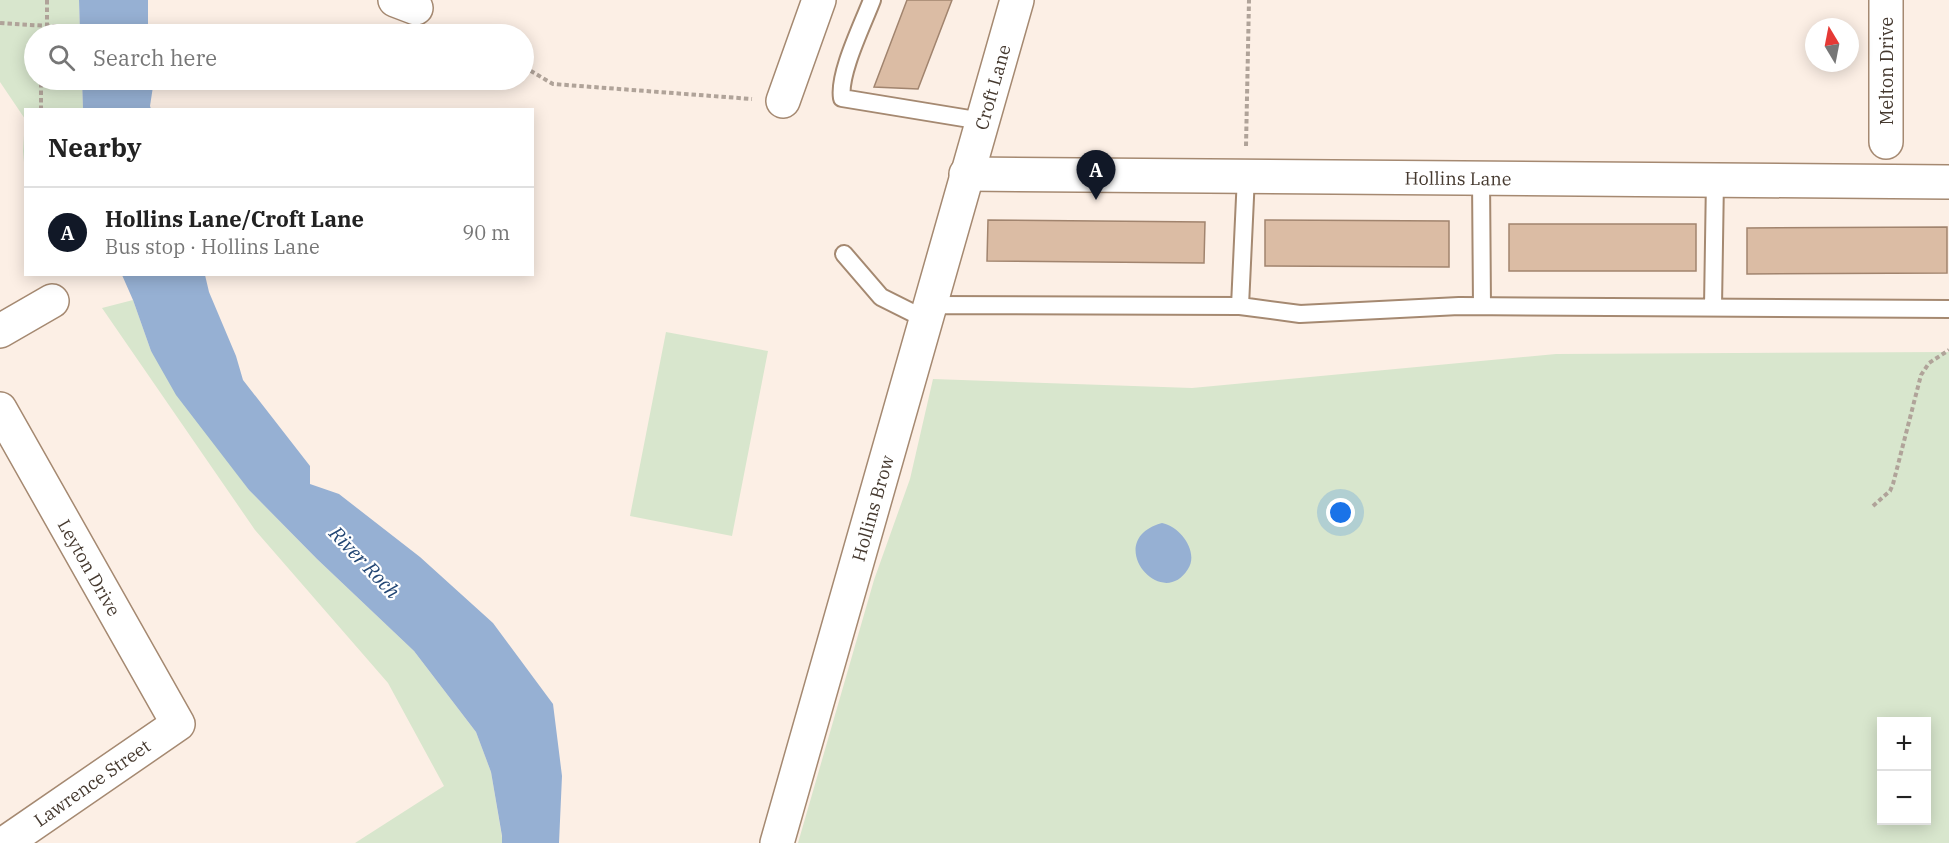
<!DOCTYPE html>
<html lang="en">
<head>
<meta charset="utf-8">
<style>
	body { margin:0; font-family:"IBM Plex Serif",serif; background:#f6f6f6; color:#222 }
	.controls { position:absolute; right:18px; bottom:18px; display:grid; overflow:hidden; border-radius:0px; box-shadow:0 3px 15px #0003 }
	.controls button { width:54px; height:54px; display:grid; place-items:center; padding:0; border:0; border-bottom:2px solid #e0e0e0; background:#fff; color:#222; font:30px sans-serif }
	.compass { position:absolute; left:1805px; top:18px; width:54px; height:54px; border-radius:50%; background:#fff; box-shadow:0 3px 15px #0003; rotate:350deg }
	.you { position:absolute; left:1341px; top:513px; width:21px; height:21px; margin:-15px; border:4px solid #fff; border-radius:50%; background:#1a73e8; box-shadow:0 0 0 9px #1a73e833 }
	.badge { display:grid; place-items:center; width:39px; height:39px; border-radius:50%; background:#111827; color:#fff; font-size:20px; font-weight:700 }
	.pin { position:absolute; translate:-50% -50px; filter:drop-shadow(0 2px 3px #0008) }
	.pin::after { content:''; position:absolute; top:32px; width:21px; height:18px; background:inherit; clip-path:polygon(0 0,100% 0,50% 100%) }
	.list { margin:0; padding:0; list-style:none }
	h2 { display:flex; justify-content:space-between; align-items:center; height:78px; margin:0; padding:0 24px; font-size:26px }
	h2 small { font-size:20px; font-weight:400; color:#767676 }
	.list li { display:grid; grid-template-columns:39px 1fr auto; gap:18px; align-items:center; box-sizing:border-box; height:90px; padding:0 24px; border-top:2px solid #e0e0e0 }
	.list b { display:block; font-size:22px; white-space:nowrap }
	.list p { margin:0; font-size:20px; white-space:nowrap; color:#767676 }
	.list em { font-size:20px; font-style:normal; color:#767676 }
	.icon { flex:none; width:33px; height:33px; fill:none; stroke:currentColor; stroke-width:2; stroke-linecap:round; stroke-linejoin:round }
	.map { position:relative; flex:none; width:1949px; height:843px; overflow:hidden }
	.search { position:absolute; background:#fff; box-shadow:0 3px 15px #0003; left:24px; top:24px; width:510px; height:66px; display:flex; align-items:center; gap:15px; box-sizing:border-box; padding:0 21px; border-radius:33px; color:#767676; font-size:22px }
	.panel { position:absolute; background:#fff; box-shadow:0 3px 15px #0003; left:24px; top:108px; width:510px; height:168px; border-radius:0px }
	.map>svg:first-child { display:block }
</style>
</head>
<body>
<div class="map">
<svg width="1949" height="843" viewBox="0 0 1949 843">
	<rect width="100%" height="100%" fill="#fcefe5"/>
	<path fill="#d8e6cd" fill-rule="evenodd" d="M 0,0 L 79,0 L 80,34 L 34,34 L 34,80 L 82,80 L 83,109 L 26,110 L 25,174 L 23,151 L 25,119 L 0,82 Z
		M 133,300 L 151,351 L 249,490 L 317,559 L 414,651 L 476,732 L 491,772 L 502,837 L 502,843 L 355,843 L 444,786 L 388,683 L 255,530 L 102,308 Z
		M 666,332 L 768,351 L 732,536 L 630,516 Z
		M 1949,352 L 1949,843 L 798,843 L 874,580 L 910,479 L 933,379 L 1192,388 L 1556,354 ZM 1882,722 L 1926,722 L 1926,820 L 1882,820 Z"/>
	<path fill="#96b0d3" d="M 79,0 L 148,0 L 148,34 L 80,34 Z
		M 82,80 L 154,80 L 150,106 L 151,109 L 83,109 Z
		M 122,275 L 205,275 L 209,292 L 236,356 L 243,380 L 310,466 L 310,484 L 339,494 L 420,557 L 493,623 L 553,704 L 562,776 L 559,843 L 502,843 L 502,836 L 491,772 L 476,732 L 414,651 L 317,559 L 249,490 L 176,395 L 151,351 L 133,300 Z
		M 1162,523 C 1181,527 1199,552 1188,569 C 1161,613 1101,540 1162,523 Z"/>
	<path fill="#dbbca4" stroke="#a1846e" stroke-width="1.5" d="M 907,0 L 952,0 L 918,89 L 874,87 Z
		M 988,220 L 1205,222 L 1204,263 L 987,261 Z
		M 1265,220 L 1449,221 L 1449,267 L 1265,266 Z
		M 1509,224 L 1696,224 L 1696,271 L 1509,271 Z
		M 1947,227 L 1947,273 L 1747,274 L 1747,228 Z"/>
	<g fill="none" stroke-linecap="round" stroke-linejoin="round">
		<defs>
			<path id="service" d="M 872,0 C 863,24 838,74 842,98 L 982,121
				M 1481,178 L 1482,306
				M 844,254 L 881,297 L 925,319
				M 929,305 L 1240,306 L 1300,314 L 1459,306 L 1949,309
				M 1240,306 L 1246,176
				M 1713,307 L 1715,179"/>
			<g id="minor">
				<path d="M 395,0 L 416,8"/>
				<path d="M 1886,0 L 1886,142"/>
				<path d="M 783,101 L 819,0"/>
				<path id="s1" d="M 966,174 L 1949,182"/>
				<path d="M 0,331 L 52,301"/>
				<path id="s2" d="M 0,409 L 178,724 L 5,843"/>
			</g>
			<g id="tertiary">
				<path id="s3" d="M 777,843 L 1017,0"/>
			</g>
		</defs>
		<use href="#service" stroke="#a58971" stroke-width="20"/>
		<use href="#minor" stroke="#a58971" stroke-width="36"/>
		<use href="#tertiary" stroke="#a58971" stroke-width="36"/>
		<path stroke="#b0a399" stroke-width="4" stroke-dasharray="4.5 3" stroke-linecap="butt" d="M 47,0 L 47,34
			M 0,23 C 63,28 127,26 190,34
			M 524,67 L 553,84 L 752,99
			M 41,110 L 41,80
			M 1246,146 L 1249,0
			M 1873,506 L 1890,491 L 1893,484 L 1921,375 L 1929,363 L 1949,350"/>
		<use href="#service" stroke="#fff" stroke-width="16"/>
		<use href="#minor" stroke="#fff" stroke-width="33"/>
		<use href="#tertiary" stroke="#fff" stroke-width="33"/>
	</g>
	<g text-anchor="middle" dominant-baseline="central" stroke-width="4.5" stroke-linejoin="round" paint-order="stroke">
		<g font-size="18" fill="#45392f" stroke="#fff">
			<text transform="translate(1886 71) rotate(-90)">Melton Drive</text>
			<text stroke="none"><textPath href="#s3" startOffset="786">Croft Lane</textPath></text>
			<text stroke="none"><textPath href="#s1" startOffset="492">Hollins Lane</textPath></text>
			<text stroke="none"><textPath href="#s3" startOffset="348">Hollins Brow</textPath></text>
			<text stroke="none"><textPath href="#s2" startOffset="182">Leyton Drive</textPath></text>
			<text transform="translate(92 783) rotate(-35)">Lawrence Street</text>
		</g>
		<g font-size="20" font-style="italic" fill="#224674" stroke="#fff">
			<text transform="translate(365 562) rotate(46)">River Roch</text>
		</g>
	</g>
</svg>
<div class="controls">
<button>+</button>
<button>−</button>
</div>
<svg class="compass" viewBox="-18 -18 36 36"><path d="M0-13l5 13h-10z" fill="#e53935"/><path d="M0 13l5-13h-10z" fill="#767676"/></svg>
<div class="you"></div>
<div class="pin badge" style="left:1096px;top:200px">A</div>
<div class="search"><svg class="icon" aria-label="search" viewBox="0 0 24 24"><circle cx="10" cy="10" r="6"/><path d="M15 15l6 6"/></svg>Search here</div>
<section class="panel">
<h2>Nearby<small></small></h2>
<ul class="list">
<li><span class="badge">A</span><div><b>Hollins Lane/Croft Lane</b><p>Bus stop · Hollins Lane</p></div><em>90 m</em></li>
</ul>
</section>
</div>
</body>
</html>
